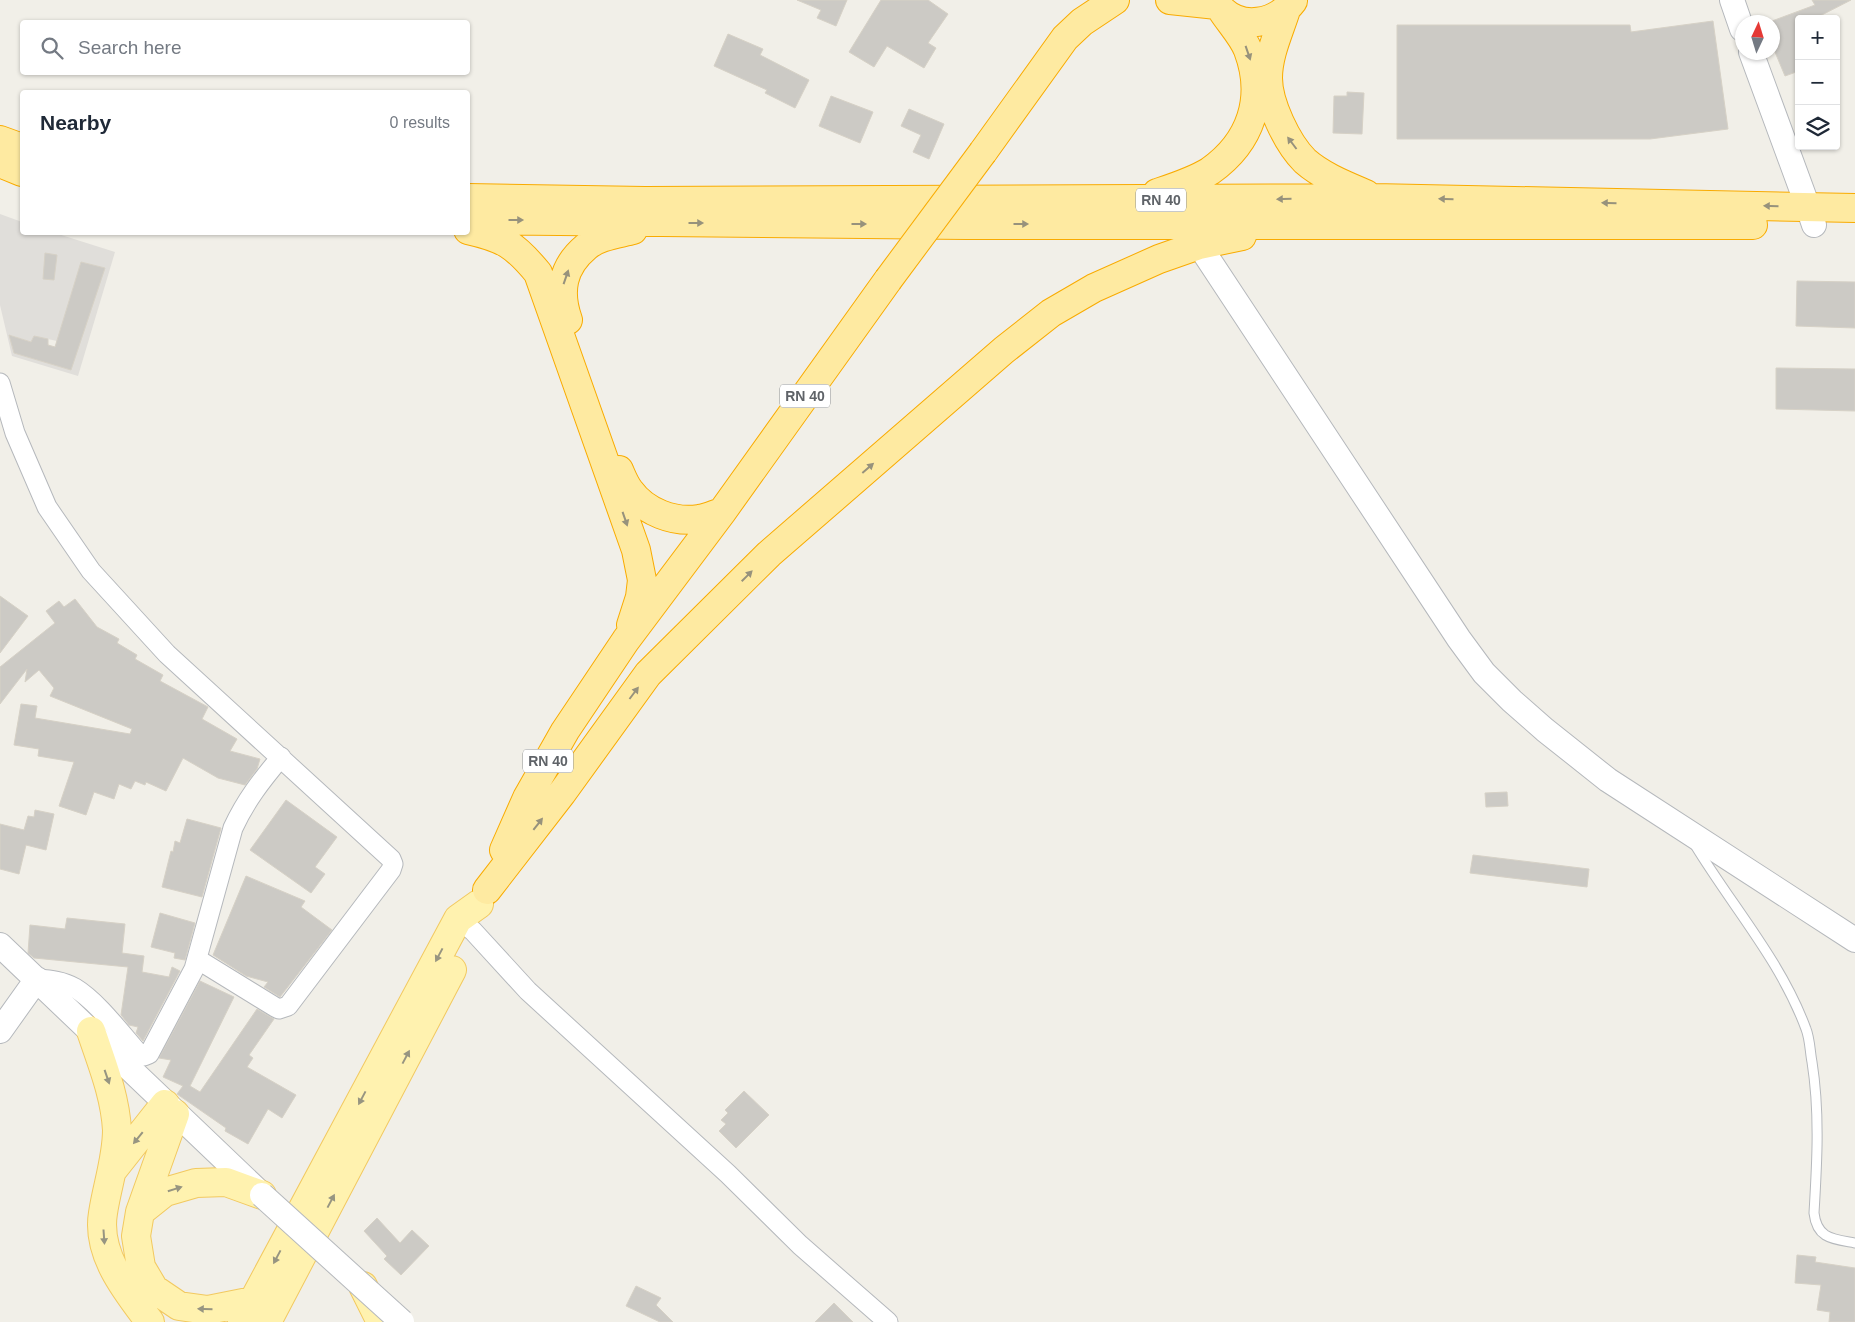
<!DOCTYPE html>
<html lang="en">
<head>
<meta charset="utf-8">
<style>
	body { margin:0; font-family:Arial,sans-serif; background:#f6f6f7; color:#1f2937 }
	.controls { position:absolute; right:15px; top:15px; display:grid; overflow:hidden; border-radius:5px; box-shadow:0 1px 4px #0004 }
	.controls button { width:45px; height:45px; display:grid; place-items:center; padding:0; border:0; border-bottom:1px solid #e0e1e3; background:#fff; color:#1f2937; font:25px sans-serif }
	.compass { position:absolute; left:1735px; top:15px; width:45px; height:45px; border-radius:50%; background:#fff; box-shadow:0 1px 4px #0004; rotate:4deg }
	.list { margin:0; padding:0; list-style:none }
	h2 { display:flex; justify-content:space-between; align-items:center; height:65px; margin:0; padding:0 20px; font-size:21px }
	h2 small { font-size:16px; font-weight:400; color:#747a83 }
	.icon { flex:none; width:28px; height:28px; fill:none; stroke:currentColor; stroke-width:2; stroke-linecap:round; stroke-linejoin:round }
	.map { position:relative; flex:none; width:1855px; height:1322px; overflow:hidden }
	.search { position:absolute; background:#fff; box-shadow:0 1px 4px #0004; left:20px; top:20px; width:450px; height:55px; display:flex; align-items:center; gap:12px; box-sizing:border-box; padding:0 18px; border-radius:5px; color:#747a83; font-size:19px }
	.panel { position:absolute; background:#fff; box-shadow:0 1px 4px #0004; left:20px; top:90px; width:450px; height:145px; border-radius:5px }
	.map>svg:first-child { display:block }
</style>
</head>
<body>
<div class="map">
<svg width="1855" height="1322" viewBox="0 0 1855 1322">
	<rect width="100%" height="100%" fill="#f1efe8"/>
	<path fill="#e0deda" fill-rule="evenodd" d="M 0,214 L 22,222 L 22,232 L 55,233 L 115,252 L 78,376 L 12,356 L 0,305 ZM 81,262 L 105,268 L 71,370 L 14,353 L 10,335 L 31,342 L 34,336 L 57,341 Z"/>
	<path fill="#cccac5" stroke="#d6d1c6" d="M 797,0 L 847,0 L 836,26 L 817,18 L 821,10 Z
		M 881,0 L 928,0 L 948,14 L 928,43 L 936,48 L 924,68 L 887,46 L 874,67 L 849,52 Z
		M 1812,0 L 1851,0 L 1814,19 L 1799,19 L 1799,71 L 1785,76 L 1772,45 L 1772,21 L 1815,5 Z
		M 1713,21 L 1728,129 L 1650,139 L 1397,139 L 1397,25 L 1630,25 L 1631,32 Z
		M 728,34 L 763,49 L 760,55 L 809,80 L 795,108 L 765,93 L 767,90 L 714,66 Z
		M 1347,92 L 1364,93 L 1362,134 L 1333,133 L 1334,96 L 1347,96 Z
		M 831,96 L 873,112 L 860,143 L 819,126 Z
		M 909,109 L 944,124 L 929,159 L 913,152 L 921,135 L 901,126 Z
		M 45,253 L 57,255 L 54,280 L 43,279 Z
		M 81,262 L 105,268 L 71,370 L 14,353 L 9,335 L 31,342 L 34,336 L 48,339 L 48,345 L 55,347 Z
		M 1797,281 L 1855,282 L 1855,328 L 1796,326 Z
		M 1776,368 L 1855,369 L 1855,411 L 1776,409 Z
		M 0,596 L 28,616 L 0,653 Z
		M 75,599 L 97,627 L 119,639 L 117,643 L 137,655 L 135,659 L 163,675 L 160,681 L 208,707 L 202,719 L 237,739 L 230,751 L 260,759 L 257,769 L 245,785 L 218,778 L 183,758 L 166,791 L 146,782 L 145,785 L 135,781 L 131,789 L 119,784 L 114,799 L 94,792 L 86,815 L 59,806 L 74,762 L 38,756 L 39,749 L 14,745 L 21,704 L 37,706 L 35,718 L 130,734 L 132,729 L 50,696 L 54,688 L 39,670 L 25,682 L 27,669 L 0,704 L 0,667 L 55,623 L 46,611 L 59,601 L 64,607 Z
		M 1507,792 L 1508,806 L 1486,807 L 1485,793 Z
		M 286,800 L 337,837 L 315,867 L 325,874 L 311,893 L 250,850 Z
		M 35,810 L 54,814 L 46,850 L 26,845 L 19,874 L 0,869 L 0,824 L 24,830 L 28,816 L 34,817 Z
		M 187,819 L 221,828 L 202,897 L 162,887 L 171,851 L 173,852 L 175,841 L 180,843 Z
		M 1473,855 L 1589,869 L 1587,887 L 1470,873 Z
		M 246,876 L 305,901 L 301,907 L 332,930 L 280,997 L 264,987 L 268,982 L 246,976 L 213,955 Z
		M 160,913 L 195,923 L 185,960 L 174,958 L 175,953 L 151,947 Z
		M 67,918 L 125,924 L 122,953 L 144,956 L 142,972 L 169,977 L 172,967 L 180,971 L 143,1041 L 136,1033 L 138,1027 L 129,1025 L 121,1015 L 128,967 L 34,958 L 28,953 L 30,925 L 65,929 Z
		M 200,981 L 234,997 L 190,1086 L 200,1092 L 257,1009 L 274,1019 L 249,1055 L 253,1058 L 247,1067 L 296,1095 L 282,1118 L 268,1109 L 248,1144 L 225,1131 L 226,1128 L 177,1094 L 183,1086 L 163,1077 L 171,1060 L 159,1058 Z
		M 744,1091 L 769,1115 L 736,1148 L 719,1131 L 726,1124 L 721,1120 L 728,1113 L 725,1110 Z
		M 377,1218 L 400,1243 L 412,1230 L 429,1246 L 401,1275 L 384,1259 L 387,1256 L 364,1231 Z
		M 1797,1255 L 1816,1257 L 1815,1262 L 1855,1268 L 1855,1322 L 1829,1322 L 1830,1312 L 1817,1310 L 1821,1285 L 1795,1283 Z
		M 636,1286 L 661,1298 L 656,1305 L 673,1322 L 660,1322 L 626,1306 Z
		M 834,1303 L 853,1322 L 815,1322 Z"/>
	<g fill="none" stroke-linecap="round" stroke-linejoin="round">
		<defs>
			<path id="service" d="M 1695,845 C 1732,906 1781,961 1806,1029 C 1810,1039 1810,1052 1812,1062 C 1820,1113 1817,1163 1814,1213 C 1817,1239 1833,1239 1855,1243"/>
			<path id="minor" d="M 0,383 L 15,433 L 47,507 L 91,571 L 167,654 L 391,859 L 393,864 L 391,870 L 288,1006 L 279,1009 L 275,1007 L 197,959
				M 458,919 L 473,931 L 528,991 L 728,1174 L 800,1245 L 888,1322
				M 37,979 C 51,980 63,981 75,988 C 98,1002 122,1035 141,1056 L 144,1056 L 149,1054 L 194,969 L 233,828 C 246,800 261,781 281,757"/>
			<path id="tertiary" d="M 1732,0 L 1742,29
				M 1751,52 L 1808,207 L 1814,225
				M 1199,245 L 1459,639 L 1484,673 L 1512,701 L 1545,730 L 1608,780 L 1855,940
				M 0,945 L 259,1192
				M 0,1031 L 37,979"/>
			<path id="primary" d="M 91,1031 C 102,1064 115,1095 117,1130 C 117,1158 107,1186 103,1213 C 96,1254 127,1292 150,1322
				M 112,1171 L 165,1104
				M 140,1212 L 175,1114
				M 363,1286 L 381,1322
				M 253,1301 L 208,1310 L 179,1306 L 154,1289 L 141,1267 L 136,1236 L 140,1212 L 165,1192 L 196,1183 L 226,1182 L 262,1195
				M 242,1322 L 458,919 L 479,904
				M 267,1322 L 452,970"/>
			<path id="trunk" d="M 1170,0 L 1217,5
				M 1220,8 C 1241,31 1276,24 1293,1
				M 1286,10 C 1279,32 1268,55 1268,78 C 1268,103 1287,143 1305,161 C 1322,176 1345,185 1366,194
				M 0,140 L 22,148
				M 983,152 L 1065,38 L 1082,22 L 1115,0
				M 0,163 L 22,172
				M 1157,193 C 1175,187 1194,181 1210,171 C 1251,142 1266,98 1248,50 C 1243,37 1231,24 1223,12
				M 468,198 L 645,201 L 1374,198 L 1855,208
				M 468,220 L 966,225 L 1753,225
				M 468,230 C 504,238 515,245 538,273 L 636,550 L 642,580 L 640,597 L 631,625
				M 568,320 C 558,292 562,267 586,247 C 598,236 618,234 633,230
				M 619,470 C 622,477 625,485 630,491 C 645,512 674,523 699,519 C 707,518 715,514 722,512
				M 504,850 L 527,798 L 565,731 L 626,640 L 722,512 L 888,280
				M 487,890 L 562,793 L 648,674 L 769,554 L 1004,350 L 1051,313 L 1094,288 L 1159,259 L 1199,245 L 1242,236"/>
		</defs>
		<use href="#service" stroke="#b5b8bc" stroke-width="11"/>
		<use href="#minor" stroke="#b5b8bc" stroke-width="21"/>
		<use href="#tertiary" stroke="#b5b8bc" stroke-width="26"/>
		<use href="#primary" stroke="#f2c960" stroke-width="30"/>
		<use href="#trunk" stroke="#f9ab00" stroke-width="30"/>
		<use href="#service" stroke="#fff" stroke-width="9"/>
		<use href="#minor" stroke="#fff" stroke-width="19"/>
		<use href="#tertiary" stroke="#fff" stroke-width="24"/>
		<use href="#primary" stroke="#fff2af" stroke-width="28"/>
		<use href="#trunk" stroke="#feeaa1" stroke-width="28"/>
		<defs>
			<path id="tertiary-bridge" d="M 262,1195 L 402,1322"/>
			<path id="trunk-bridge" d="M 888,280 L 983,152"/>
		</defs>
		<use href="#tertiary-bridge" stroke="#b5b8bc" stroke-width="26" stroke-linecap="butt"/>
		<use href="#trunk-bridge" stroke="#f9ab00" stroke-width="30" stroke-linecap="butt"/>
		<use href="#tertiary-bridge" stroke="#fff" stroke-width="24"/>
		<use href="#trunk-bridge" stroke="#feeaa1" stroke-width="28"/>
	</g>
	<defs><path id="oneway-solid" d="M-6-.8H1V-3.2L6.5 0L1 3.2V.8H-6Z" transform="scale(1.25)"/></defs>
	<g fill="#97927c">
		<use href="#oneway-solid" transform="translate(1248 53) rotate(71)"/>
		<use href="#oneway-solid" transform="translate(1292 143) rotate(-127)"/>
		<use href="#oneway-solid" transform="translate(1284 199) rotate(179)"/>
		<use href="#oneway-solid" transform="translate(1446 199) rotate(-179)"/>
		<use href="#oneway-solid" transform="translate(1609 203) rotate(-179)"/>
		<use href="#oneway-solid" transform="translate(1771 206) rotate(-179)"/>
		<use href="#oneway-solid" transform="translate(516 220)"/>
		<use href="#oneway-solid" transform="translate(696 223)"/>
		<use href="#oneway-solid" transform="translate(859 224)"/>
		<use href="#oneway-solid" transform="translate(1021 224)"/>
		<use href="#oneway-solid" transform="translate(566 277) rotate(-71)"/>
		<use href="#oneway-solid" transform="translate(868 468) rotate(-41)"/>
		<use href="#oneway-solid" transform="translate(625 519) rotate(71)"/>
		<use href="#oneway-solid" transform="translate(747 576) rotate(-45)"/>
		<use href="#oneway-solid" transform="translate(634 693) rotate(-53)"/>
		<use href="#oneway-solid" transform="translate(538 824) rotate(-52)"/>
	</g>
	<g fill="#979581">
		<use href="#oneway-solid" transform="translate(439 955) rotate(118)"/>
		<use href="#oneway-solid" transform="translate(406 1057) rotate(-62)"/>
		<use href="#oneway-solid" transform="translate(107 1077) rotate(71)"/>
		<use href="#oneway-solid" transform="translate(362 1098) rotate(118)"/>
		<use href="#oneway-solid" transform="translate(138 1138) rotate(129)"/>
		<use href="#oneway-solid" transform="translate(175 1189) rotate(-17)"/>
		<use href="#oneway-solid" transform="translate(331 1201) rotate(-62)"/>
		<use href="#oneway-solid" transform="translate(104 1237) rotate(86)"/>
		<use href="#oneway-solid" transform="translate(277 1257) rotate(118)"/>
		<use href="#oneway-solid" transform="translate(205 1309) rotate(-178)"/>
	</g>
	<g text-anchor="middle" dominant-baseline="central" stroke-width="4" stroke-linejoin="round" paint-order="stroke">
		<g fill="#fff" stroke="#8f9295" stroke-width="1">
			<rect x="1136" y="188.5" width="50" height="23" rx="4"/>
			<rect x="780" y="384.5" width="50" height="23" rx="4"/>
			<rect x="523" y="749.5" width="50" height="23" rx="4"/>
		</g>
		<g font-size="14" font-weight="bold" fill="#5f6368">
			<text x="1161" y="200">RN 40</text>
			<text x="805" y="396">RN 40</text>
			<text x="548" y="761">RN 40</text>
		</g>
	</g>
</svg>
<div class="controls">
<button>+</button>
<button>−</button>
<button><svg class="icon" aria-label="layers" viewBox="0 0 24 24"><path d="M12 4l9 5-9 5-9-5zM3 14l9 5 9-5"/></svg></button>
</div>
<svg class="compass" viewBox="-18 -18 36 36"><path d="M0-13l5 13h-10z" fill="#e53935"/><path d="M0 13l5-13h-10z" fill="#747a83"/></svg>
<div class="search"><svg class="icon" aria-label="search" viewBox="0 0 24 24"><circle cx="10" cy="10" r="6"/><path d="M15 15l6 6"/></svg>Search here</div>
<section class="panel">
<h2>Nearby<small>0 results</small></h2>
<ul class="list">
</ul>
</section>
</div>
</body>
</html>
